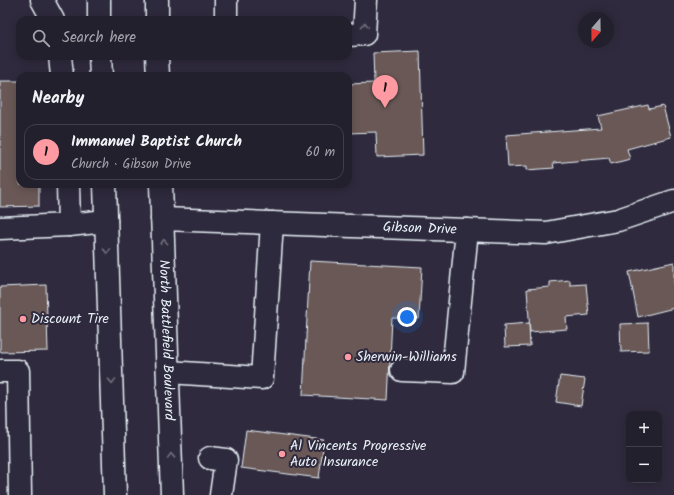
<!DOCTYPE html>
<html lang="en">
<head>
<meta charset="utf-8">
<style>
	body { margin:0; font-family:Kalam,sans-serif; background:#2b2836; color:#f1f3f6 }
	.controls { position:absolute; right:12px; bottom:12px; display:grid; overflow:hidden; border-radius:8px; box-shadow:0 2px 10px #0003 }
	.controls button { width:36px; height:36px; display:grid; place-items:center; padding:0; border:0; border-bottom:1px solid #403e4a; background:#23202e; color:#f1f3f6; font:20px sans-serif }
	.compass { position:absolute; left:578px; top:12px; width:36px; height:36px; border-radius:50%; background:#23202e; box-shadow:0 2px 10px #0003; rotate:200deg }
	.you { position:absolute; left:407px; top:317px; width:14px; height:14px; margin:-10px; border:3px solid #fff; border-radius:50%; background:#1a73e8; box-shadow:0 0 0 6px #1a73e833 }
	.badge { display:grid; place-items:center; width:26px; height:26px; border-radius:50%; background:#ff9aa2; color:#111; font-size:13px; font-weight:700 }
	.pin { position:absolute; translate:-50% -33px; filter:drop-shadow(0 1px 2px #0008) }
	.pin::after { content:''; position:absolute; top:21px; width:14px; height:12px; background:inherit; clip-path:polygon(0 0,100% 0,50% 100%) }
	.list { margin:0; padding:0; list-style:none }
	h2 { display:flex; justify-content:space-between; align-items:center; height:52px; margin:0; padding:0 16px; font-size:17px }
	h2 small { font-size:13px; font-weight:400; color:#a3a3aa }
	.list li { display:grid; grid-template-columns:26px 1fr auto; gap:12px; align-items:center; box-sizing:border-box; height:56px; margin:0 8px 8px; padding:0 8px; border:1px solid #403e4a; border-radius:12px }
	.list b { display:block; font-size:15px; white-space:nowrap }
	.list p { margin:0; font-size:13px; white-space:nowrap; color:#a3a3aa }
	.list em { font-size:13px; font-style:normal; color:#a3a3aa }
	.icon { flex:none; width:22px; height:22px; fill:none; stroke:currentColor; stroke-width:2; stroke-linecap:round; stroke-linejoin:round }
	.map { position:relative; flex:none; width:674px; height:495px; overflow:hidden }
	.search { position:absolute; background:#23202e; box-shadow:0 2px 10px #0003; left:16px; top:16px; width:336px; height:44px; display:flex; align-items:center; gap:10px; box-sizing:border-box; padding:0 14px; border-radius:12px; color:#a3a3aa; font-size:15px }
	.panel { position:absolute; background:#23202e; box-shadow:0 2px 10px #0003; left:16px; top:72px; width:336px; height:116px; border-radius:12px }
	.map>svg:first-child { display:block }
</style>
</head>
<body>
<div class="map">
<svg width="674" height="495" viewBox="0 0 674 495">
	<rect width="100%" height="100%" fill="#2f2a3d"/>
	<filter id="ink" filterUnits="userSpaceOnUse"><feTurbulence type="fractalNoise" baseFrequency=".025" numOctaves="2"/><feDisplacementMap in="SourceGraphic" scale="8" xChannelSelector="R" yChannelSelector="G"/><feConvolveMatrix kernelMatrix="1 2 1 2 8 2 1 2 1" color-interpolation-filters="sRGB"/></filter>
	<g filter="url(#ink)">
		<path fill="#695857" stroke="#e8f1f8" d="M 420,51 L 423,155 L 377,157 L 376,132 L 348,133 L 348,84 L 374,83 L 373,53 Z
			M 0,81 L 20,81 L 20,184 L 39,184 L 39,206 L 0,207 Z
			M 648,105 L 649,109 L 663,106 L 671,137 L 627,149 L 630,159 L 611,164 L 609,158 L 553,163 L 554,168 L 527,170 L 527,166 L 508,167 L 506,135 L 601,128 L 598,116 Z
			M 310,261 L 422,267 L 419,319 L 392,318 L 388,400 L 303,395 Z
			M 674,262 L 674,308 L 638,317 L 629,272 Z
			M 570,280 L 570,285 L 586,284 L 589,315 L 566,317 L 567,329 L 530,332 L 527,289 L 550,287 L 550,282 Z
			M 46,285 L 48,351 L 0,352 L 0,287 Z
			M 529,323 L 530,346 L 505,347 L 504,325 Z
			M 648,323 L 649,351 L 621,352 L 620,324 Z
			M 560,376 L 585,379 L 581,406 L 556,402 Z
			M 246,430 L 324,440 L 319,478 L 241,468 Z"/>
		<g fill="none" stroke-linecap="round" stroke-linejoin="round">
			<defs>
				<g id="minor">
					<path d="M 42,0 L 53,20"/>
					<path d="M 226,0 L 226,20"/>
					<path d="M 348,35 L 364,34 L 366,0"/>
					<path d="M 60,56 L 62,76"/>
					<path d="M 68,184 L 69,225"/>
					<path id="s1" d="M 162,219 L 546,233 L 618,220 L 674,201"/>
					<path d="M 0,228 L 69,225 L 106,221"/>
					<path d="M 402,370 L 453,372 L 467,230"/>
					<path d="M 0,371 L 18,371 L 20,495"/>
					<path d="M 168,372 L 262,378 L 272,223"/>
					<path d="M 210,458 L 226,460 L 221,495"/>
				</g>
				<g id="major">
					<path d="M 99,0 L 99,20"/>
					<path d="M 157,20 L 157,0"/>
					<path d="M 100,56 L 101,76"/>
					<path d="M 157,56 L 158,76"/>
					<path d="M 105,184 L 115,495"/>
					<path id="s2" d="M 161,184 L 172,495"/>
				</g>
			</defs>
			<use href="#minor" stroke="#e8f1f8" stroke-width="25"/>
			<use href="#major" stroke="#e8f1f8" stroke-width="25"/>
			<use href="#minor" stroke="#2f2a3d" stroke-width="22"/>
			<use href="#major" stroke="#2f2a3d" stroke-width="22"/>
		</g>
		<defs><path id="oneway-chevron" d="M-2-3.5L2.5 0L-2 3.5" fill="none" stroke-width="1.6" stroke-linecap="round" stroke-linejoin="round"/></defs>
		<g stroke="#70707e">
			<use href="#oneway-chevron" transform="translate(365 25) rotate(-87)"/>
			<use href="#oneway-chevron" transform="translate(164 242) rotate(-94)"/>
			<use href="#oneway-chevron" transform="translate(107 251) rotate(88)"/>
			<use href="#oneway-chevron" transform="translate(112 381) rotate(88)"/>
			<use href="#oneway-chevron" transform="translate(171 456) rotate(-92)"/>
		</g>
	</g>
	<g fill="#ff9aa2" stroke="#2f2a3d" stroke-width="1.5">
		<circle cx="23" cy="319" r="4"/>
		<circle cx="348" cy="357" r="4"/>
		<circle cx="282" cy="454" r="4"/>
	</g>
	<g text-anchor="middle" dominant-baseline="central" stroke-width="4" stroke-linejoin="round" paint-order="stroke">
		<g font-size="14" fill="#e8f1f8" stroke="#2f2a3d">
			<text stroke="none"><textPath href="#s1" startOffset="258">Gibson Drive</textPath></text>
			<text stroke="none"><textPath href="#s2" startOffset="156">North Battlefield Boulevard</textPath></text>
		</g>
		<g font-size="14" fill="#e8f1f8" stroke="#2f2a3d" text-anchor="start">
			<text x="31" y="319">Discount Tire</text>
			<text x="356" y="357">Sherwin-Williams</text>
			<text x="290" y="446">Al Vincents Progressive<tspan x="290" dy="16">Auto Insurance</tspan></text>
		</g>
	</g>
</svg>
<div class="controls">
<button>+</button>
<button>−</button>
</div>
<svg class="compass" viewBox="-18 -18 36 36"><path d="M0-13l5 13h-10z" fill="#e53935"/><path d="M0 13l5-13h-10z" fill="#a3a3aa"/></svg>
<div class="you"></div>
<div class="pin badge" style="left:385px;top:108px">1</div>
<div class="search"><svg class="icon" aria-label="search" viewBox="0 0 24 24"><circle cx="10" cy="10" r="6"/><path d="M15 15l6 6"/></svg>Search here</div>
<section class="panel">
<h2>Nearby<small></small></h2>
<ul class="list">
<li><span class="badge">1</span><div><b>Immanuel Baptist Church</b><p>Church · Gibson Drive</p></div><em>60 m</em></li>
</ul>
</section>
</div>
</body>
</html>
